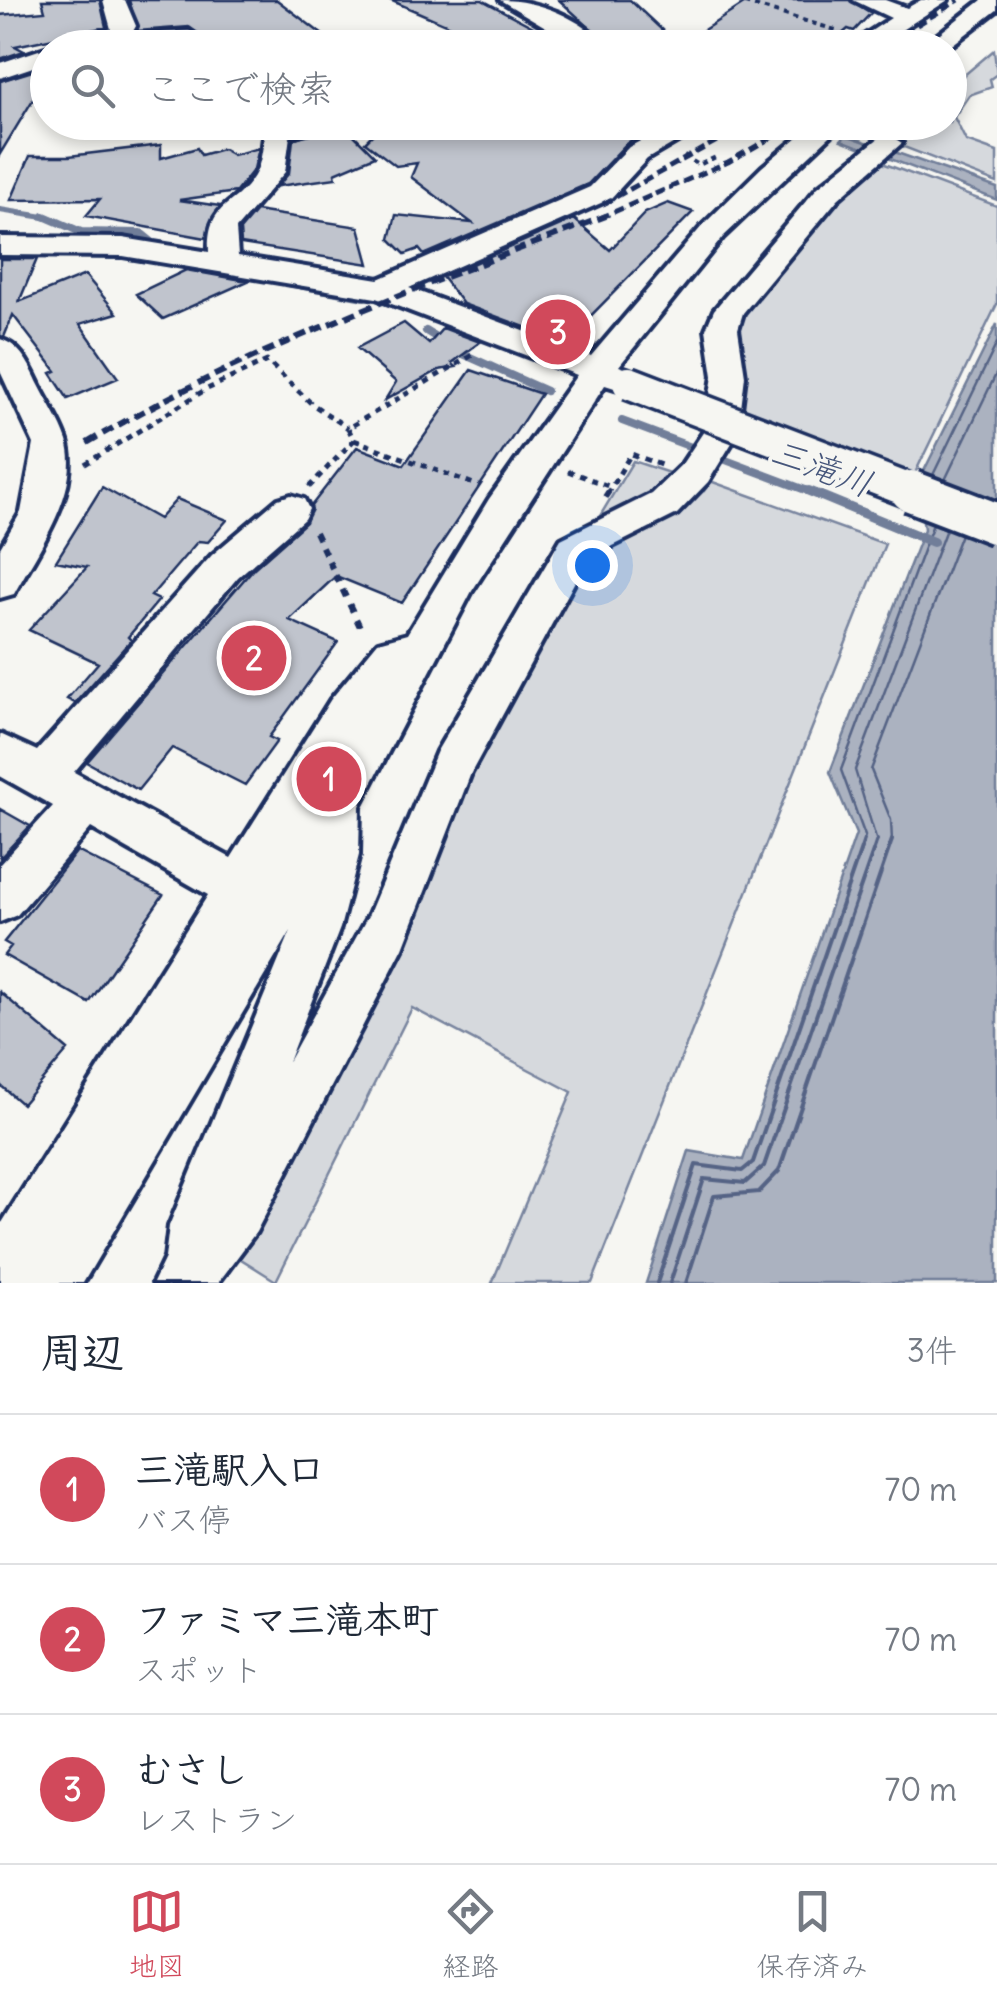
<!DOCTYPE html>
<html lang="ja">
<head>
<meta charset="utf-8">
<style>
	body { margin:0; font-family:Delius,"Klee One",sans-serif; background:#f2f2f3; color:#1f2937 }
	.you { position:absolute; left:592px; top:565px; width:35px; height:35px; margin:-25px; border:8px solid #fff; border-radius:50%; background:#1a73e8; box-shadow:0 0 0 15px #1a73e833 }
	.badge { display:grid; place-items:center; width:65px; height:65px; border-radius:50%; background:#d1495b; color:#fff; font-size:32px; font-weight:700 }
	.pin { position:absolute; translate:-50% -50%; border:5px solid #fff; box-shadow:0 2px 10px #0006 }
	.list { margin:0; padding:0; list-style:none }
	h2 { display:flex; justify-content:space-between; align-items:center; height:130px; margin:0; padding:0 40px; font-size:42px }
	h2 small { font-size:32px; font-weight:400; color:#747a83 }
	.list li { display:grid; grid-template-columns:65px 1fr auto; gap:30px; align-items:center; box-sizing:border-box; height:150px; padding:0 40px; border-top:2px solid #e0e1e3 }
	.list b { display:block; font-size:38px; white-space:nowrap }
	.list p { margin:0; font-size:32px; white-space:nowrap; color:#747a83 }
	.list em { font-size:32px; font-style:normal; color:#747a83 }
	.icon { flex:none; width:55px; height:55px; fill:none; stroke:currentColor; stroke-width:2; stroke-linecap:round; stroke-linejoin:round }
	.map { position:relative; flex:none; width:997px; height:1283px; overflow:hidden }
	.search { position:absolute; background:#fff; box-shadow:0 5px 15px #0003; left:30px; right:30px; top:30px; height:110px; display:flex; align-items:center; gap:25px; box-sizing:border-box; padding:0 35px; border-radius:55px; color:#747a83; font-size:38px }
	.sheet { height:580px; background:#fff }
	nav { display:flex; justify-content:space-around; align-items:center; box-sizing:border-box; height:140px; border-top:2px solid #e0e1e3; background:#fff; font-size:28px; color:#747a83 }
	nav a { display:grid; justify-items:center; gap:5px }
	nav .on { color:#d1495b }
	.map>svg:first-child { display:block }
</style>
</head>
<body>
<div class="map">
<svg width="997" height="1283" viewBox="0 0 997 1283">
	<rect width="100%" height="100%" fill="#f6f6f2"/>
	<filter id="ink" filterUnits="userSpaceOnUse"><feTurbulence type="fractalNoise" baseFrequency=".01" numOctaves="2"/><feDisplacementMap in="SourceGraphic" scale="20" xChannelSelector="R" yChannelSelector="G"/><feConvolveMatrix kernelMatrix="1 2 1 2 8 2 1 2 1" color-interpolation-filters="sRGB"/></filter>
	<g filter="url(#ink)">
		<path fill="#d6d9dd" stroke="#78849e" stroke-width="2.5" d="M 994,50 L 997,74 L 990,79 L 992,87 L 969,95 L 954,117 L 966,141 L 997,152 L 997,183 L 896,144 L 912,123 L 950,122 L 950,87 Z
			M 877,161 L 997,206 L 997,304 L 901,502 L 733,414 L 737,312 L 836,190 Z
			M 633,461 L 672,474 L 656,498 L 591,531 Z
			M 710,481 L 885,544 L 592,1283 L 492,1283 L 572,1092 L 412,1008 L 276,1281 L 233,1254 L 461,778 L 572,571 L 602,545 L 693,487 L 704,491 Z"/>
		<path fill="#abb2c0" stroke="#717e99" stroke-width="2.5" d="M 846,135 L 997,188 L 997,200 L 841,140 Z
			M 997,324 L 997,1283 L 646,1283 L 689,1151 L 743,1160 L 856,834 L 830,772 L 924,529 L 918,483 Z"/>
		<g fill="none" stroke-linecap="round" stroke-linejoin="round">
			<path stroke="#556385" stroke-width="2.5" d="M 933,475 L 997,343
				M 945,480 L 997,372
				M 863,842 L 865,836 L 841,770 L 933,524
				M 877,842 L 855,770 L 946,529
				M 892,842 L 891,820 L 871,770 L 961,534"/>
			<path stroke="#556385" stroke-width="4" d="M 657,1283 L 696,1165 L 742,1171 L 753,1162 L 864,840
				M 670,1283 L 704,1179 L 745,1183 L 764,1166 L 877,840
				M 686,1283 L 714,1196 L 759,1192 L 779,1171 L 892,840"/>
			<path stroke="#717e99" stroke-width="6" d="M 0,210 L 50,218"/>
			<path stroke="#717e99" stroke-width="8" d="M 44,216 L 81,232 L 141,233 L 152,242
				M 234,273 L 364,297
				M 426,331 L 461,353 L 546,391
				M 622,421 L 816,494"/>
			<path stroke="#717e99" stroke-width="10" d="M 809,491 L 933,542"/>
		</g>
		<path fill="#c0c4cd" stroke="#1b2f5e" stroke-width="2.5" d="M 42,0 L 100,0 L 106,27 L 15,46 L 24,51 L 0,59 L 0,15 L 45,11 Z
			M 129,0 L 277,0 L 340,48 L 219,48 L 189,27 L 138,31 Z
			M 390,0 L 482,0 L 573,48 L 501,48 Z
			M 559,0 L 630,0 L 679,46 L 750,0 L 850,0 L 871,13 L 854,31 L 848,29 L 826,48 L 612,48 Z
			M 42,68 L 48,75 L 0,154 L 0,81 Z
			M 341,122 L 375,156 L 335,173 L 336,178 L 278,186 L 289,173 L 293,139 Z
			M 385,122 L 657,122 L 626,144 L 588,184 L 424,255 L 419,249 L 405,254 L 390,239 L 396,215 L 472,223 L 411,177 L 417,163 L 396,166 L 365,142 Z
			M 161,145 L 161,158 L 197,148 L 201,155 L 222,149 L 233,155 L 259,148 L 254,169 L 236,192 L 179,200 L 220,206 L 206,238 L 86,216 L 100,199 L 11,200 L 30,156 L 69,156 Z
			M 668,203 L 693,212 L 565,342 L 463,304 L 442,277 L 574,219 L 610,250 L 645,213 Z
			M 256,211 L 359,227 L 369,264 L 241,244 L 240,230 Z
			M 0,259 L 37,259 L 19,302 L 85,275 L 117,313 L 80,324 L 118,378 L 68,399 L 51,373 L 56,371 L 13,315 L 4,337 L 0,336 Z
			M 186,270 L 248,281 L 163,319 L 136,294 Z
			M 404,323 L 429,344 L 443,328 L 480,342 L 452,363 L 456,367 L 439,370 L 385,400 L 396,382 L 357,348 Z
			M 471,370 L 541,394 L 402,603 L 336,576 L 289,620 L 338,642 L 269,737 L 277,741 L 245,785 L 172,748 L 138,790 L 87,762 L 254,568 L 306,522 L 311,506 L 357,447 L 404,465 Z
			M 102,487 L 159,519 L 177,499 L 227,520 L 208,542 L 198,541 L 151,596 L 159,600 L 128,637 L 131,640 L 75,703 L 67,699 L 98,663 L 29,630 L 87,567 L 56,561 Z
			M 0,809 L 30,826 L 0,858 Z
			M 77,851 L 163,895 L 89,1003 L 4,955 L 11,946 L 4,942 Z
			M 0,992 L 68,1050 L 22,1104 L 0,1085 Z"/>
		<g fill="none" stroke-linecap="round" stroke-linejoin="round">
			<defs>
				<path id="minor" d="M 103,0 L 125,0 L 136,26 L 131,35 L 189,31 L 215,48 L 78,48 L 81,39 L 111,29 Z
					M 500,0 C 538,0 582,18 608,48 L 581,48 Z
					M 853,0 L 885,0 L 907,8 L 921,0 L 948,0 L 874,48 L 845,48 L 891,18 Z
					M 982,0 L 997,0 L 997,10 L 948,48 L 921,48 Z
					M 48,47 L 48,62 L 0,78 L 0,63 Z
					M 266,122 L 331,122 L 327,127 L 290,136 L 285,172 L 236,229 L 238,256 L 379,279 L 590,187 L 629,147 L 676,122 L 710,122 L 647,159 L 610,199 L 409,288 L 591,356 L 703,225 L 762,167 L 816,122 L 845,122 L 723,237 L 619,366 L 633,371 L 637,379 L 633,387 L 621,390 L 605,385 L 472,591 L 360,806 L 359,855 L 340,928 L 288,1062 L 369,914 L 437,751 L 561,539 L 651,494 L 682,464 L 704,431 L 713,376 L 706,329 L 714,310 L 818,187 L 880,137 L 889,135 L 902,143 L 838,199 L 743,313 L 738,329 L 745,376 L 738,433 L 708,482 L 677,514 L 587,559 L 471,773 L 403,948 L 256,1232 L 218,1283 L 153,1283 L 165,1258 L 169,1226 L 291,931 L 83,1283 L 0,1283 L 0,1226 L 208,895 L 91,828 L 17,915 L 0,922 L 0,864 L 53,806 L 0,776 L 0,734 L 37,751 L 212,555 L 278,499 L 291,495 L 304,499 L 309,509 L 304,519 L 238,577 L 74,772 L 231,858 L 331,699 L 378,642 L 407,634 L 489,499 L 577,375 L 376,298 L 123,256 L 0,255 L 0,237 L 123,238 L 209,252 C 207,202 233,210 254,176 C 263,162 263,139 266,122 Z
					M 0,339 C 21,345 30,366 39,385 C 48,403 61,422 67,441 C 82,491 36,553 14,594 L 0,598 L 0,548 L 21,512 L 34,444 L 0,371 Z"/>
			</defs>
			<use href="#minor" stroke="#1b2f5e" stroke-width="8"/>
			<path stroke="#1b2f5e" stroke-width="4" stroke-dasharray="5 5" stroke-linecap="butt" d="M 735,0 L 839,31
				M 684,156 L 699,165 L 716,157"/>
			<path stroke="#1b2f5e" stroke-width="5" stroke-dasharray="6 6" stroke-linecap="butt" d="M 354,440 L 479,486
				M 85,464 L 205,390 L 267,361 L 312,404 L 348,428
				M 568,471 L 611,487
				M 309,487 L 354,440 L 348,428 L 476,353
				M 607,494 L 631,454 L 661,465"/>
			<path stroke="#1b2f5e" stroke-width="6" stroke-dasharray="8 8" stroke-linecap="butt" d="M 605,497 L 609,491
				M 315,532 L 363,633"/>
			<use href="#minor" fill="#f6f6f2" fill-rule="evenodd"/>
			<path stroke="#1b2f5e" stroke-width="5" stroke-dasharray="10 5" stroke-linecap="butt" d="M 878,48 L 959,0
				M 603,204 L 751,122
				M 600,218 L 728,162 L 799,122"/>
			<path stroke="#1b2f5e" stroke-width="6" stroke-dasharray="12 6" stroke-linecap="butt" d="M 87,443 C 251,346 429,284 606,216"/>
			<defs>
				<path id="minor-bridge-far1" d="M 629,383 L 918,494"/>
				<path id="minor-bridge" d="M 911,491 L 997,524"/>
			</defs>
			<use href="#minor-bridge-far1" stroke="#1b2f5e" stroke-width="39" stroke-linecap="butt"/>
			<use href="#minor-bridge" stroke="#1b2f5e" stroke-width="48" stroke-linecap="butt"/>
			<use href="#minor-bridge-far1" stroke="#f6f6f2" stroke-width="32"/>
			<use href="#minor-bridge" stroke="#f6f6f2" stroke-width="40"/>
		</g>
	</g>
	<g text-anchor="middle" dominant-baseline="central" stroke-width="8" stroke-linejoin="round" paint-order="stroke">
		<g font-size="35" font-style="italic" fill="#46567b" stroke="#f6f6f2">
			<text transform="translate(822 467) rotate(20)">三滝川</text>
		</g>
	</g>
</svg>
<div class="you"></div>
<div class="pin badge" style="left:329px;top:779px">1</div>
<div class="pin badge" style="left:254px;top:658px">2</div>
<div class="pin badge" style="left:558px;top:332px">3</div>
<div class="search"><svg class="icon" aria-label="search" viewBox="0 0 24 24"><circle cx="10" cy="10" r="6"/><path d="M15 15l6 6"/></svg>ここで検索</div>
</div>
<section class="sheet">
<h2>周辺<small>3件</small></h2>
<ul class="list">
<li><span class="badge">1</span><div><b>三滝駅入口</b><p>バス停</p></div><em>70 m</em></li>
<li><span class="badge">2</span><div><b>ファミマ三滝本町</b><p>スポット</p></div><em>70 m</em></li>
<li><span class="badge">3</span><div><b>むさし</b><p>レストラン</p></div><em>70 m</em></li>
</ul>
</section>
<nav>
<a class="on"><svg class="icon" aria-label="map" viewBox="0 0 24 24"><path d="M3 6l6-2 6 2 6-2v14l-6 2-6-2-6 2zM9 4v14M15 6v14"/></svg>地図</a>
<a><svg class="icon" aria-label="directions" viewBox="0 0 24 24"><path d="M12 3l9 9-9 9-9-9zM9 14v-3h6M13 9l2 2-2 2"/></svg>経路</a>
<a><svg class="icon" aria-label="saved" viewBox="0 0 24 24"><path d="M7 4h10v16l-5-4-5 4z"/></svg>保存済み</a>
</nav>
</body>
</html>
